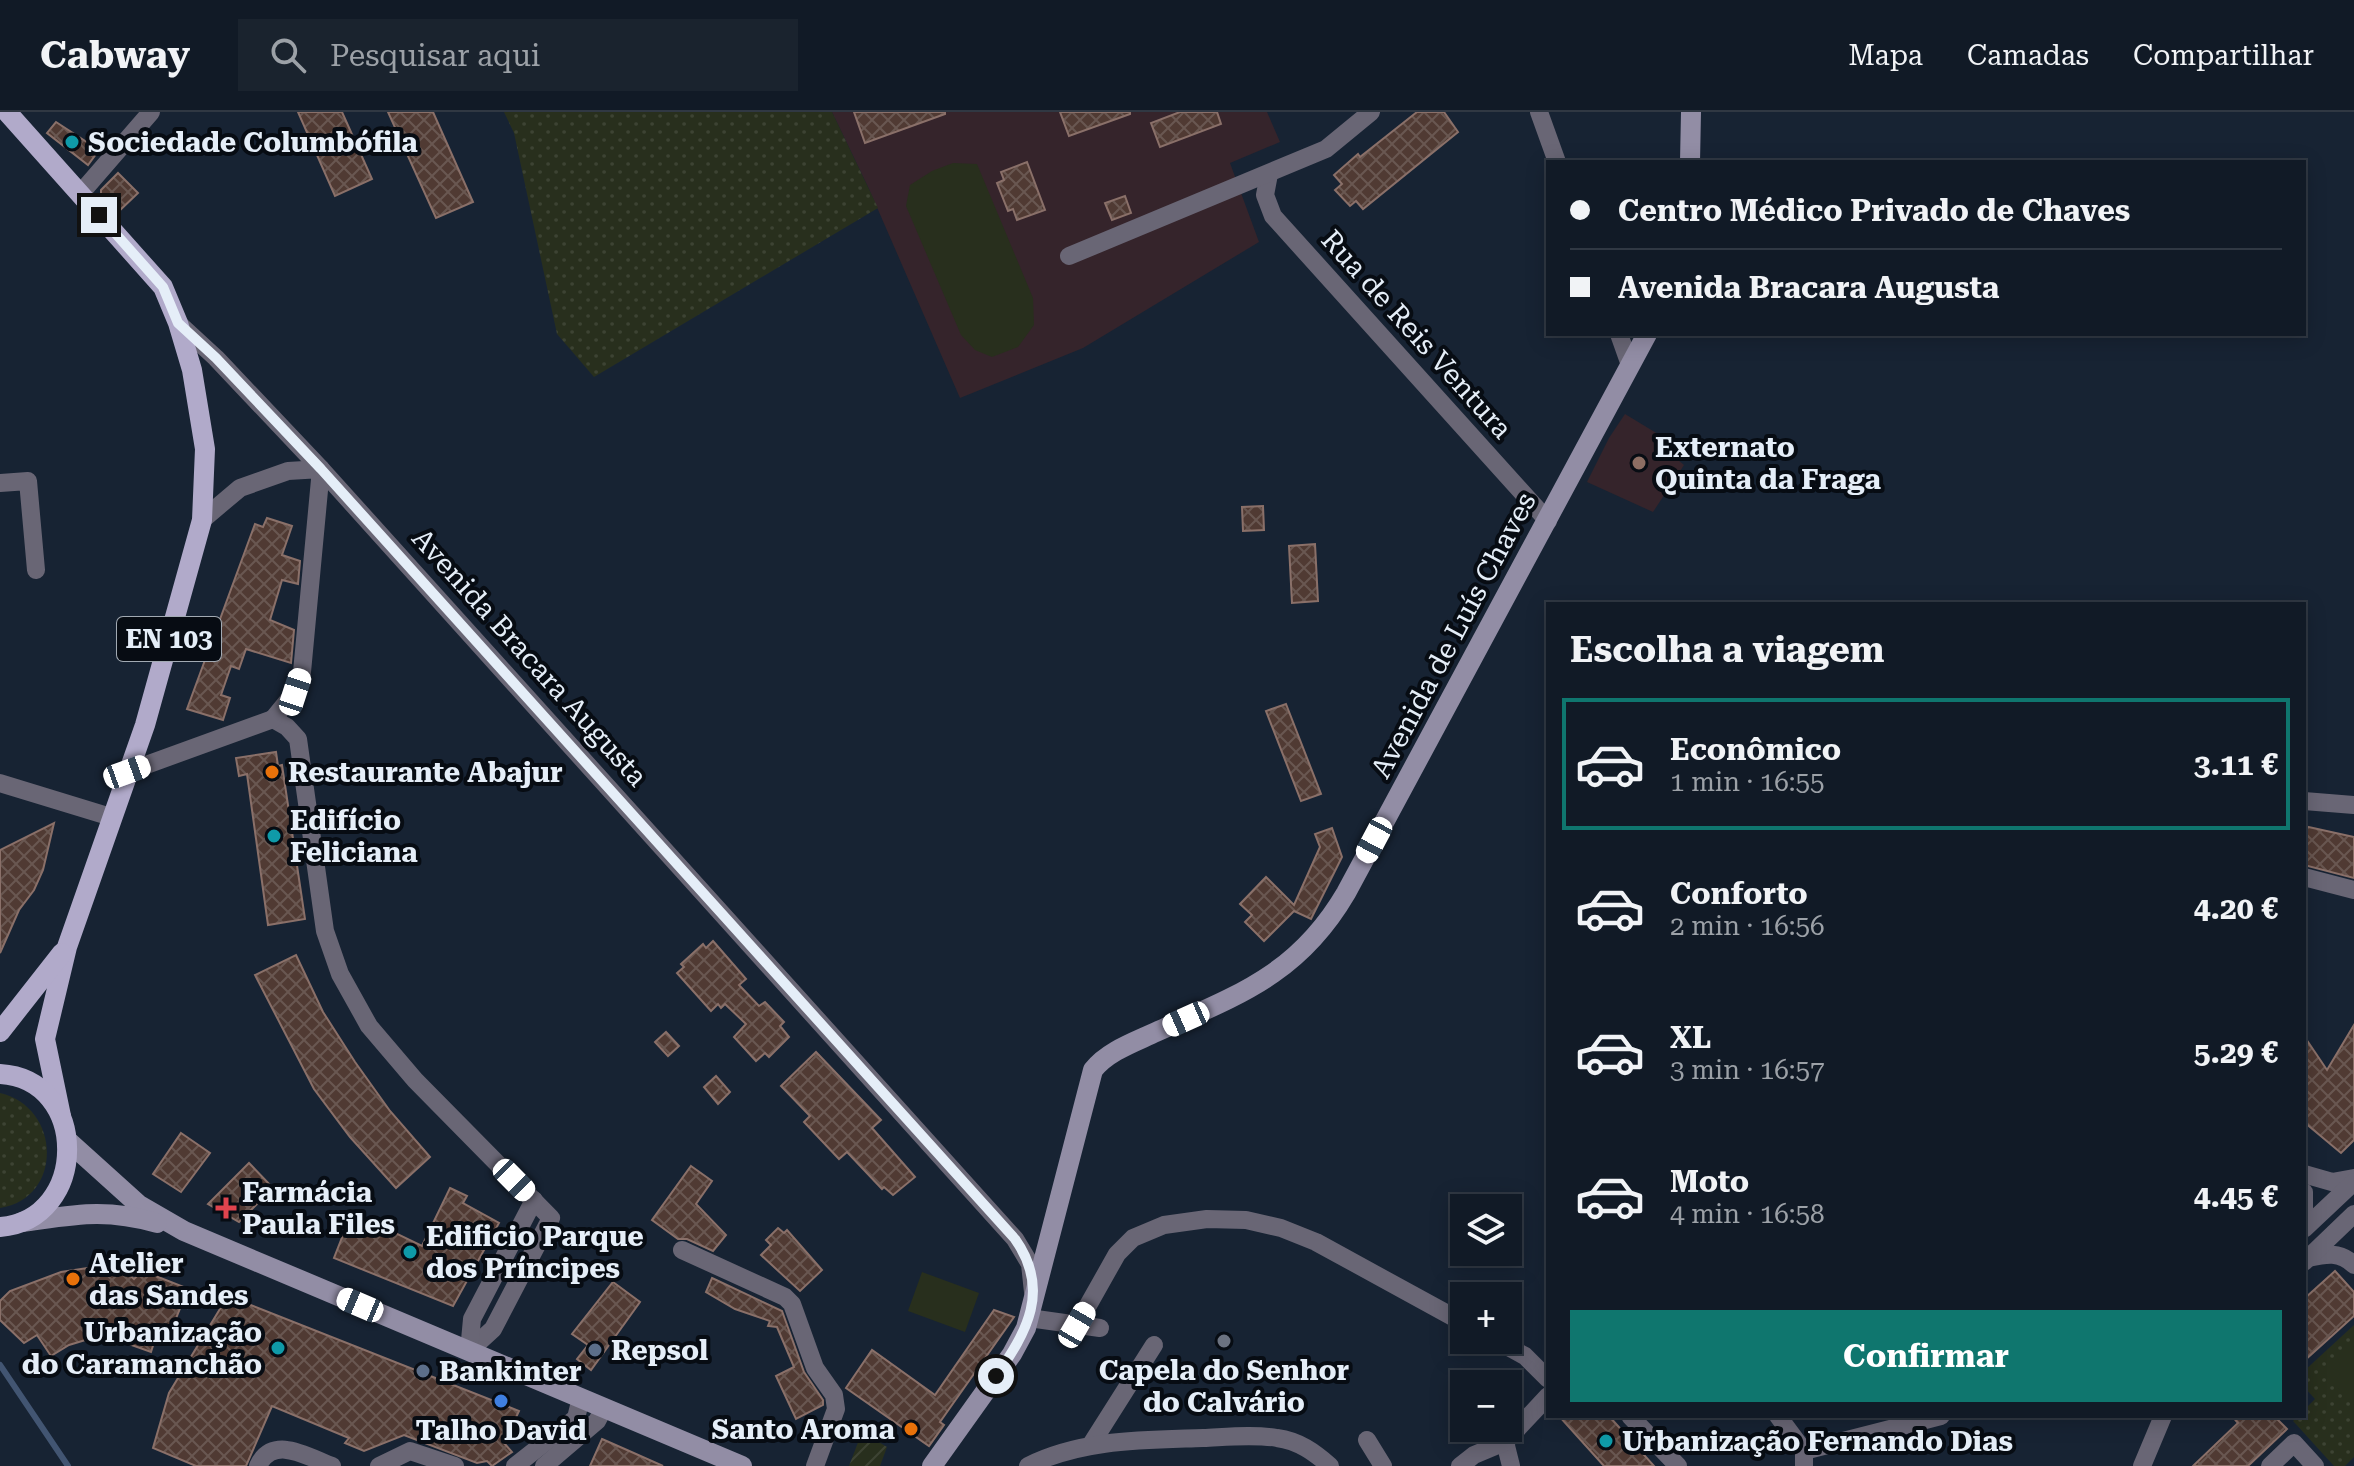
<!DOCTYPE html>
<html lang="pt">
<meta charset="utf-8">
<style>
body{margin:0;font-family:"Roboto Serif",serif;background:#1a232e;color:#f1f3f6;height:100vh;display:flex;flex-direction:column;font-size:30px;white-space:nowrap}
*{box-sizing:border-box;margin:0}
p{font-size:26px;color:#9ca1a7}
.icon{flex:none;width:44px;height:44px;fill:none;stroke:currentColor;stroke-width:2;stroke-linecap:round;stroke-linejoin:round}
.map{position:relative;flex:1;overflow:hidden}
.panel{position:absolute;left:1546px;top:490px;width:760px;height:816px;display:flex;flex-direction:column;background:#111a26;border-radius:0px;box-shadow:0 4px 20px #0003,0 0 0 2px #303843}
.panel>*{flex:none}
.hud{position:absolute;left:1546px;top:48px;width:760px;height:176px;border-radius:0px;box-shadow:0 4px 20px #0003,0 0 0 2px #303843;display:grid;align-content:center;height:176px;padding:0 24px;background:#111a26}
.controls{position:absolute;left:1450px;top:1082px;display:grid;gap:16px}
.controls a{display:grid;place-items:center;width:72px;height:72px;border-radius:0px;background:#111a26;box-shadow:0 4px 20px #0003,0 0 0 2px #303843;font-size:40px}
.end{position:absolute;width:36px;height:36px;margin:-18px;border:10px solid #e5eef8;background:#111;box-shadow:0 0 0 4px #111}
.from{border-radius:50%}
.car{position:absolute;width:24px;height:48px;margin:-24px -12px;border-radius:10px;box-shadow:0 0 6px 2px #0007;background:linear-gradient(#fff 24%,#345 0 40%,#fff 0 76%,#345 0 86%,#fff 0)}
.hud b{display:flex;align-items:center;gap:28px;height:76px;font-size:30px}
.hud b+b{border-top:2px solid #303843}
.hud i{width:20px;height:20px;background:#f1f3f6}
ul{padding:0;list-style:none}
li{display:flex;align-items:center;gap:24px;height:132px;margin:0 16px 12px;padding:0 8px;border:4px solid transparent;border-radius:0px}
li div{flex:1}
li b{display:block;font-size:30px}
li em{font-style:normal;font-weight:700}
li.on{border-color:#0f766e}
li>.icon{width:72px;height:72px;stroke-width:1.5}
h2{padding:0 24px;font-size:36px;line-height:96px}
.cta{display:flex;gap:16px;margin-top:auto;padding:16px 24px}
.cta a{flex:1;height:92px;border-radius:0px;background:#0f766e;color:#fff;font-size:32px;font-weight:700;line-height:92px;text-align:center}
header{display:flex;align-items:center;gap:48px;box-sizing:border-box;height:112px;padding:0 40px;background:#111a26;border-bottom:2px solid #303843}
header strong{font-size:38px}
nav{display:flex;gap:44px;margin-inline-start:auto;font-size:28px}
.search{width:560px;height:72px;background:#1a232e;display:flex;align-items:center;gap:20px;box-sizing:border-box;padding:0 28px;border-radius:0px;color:#9ca1a7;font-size:30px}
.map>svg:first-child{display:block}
.education{fill:#35242b}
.grass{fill:url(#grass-dots)}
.garden{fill:url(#garden-furrows)}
.pitch{fill:#282f1d}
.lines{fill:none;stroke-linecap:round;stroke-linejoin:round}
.stream{stroke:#425572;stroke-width:6}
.building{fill:url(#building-cross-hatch);stroke:#8a7069;stroke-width:2}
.minor{stroke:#696675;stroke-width:18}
.secondary{stroke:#928da5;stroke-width:20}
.primary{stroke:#b1aaca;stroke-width:20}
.route{stroke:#e5eef8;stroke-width:10}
.culture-dot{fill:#0f9aa8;stroke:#070c13;stroke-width:3}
.education-dot{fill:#8d6e63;stroke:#070c13;stroke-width:3}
.food-dot{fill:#e8710a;stroke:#070c13;stroke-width:3}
.health-dot{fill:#e0444e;stroke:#070c13;stroke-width:3}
.worship-dot{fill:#6b7280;stroke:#070c13;stroke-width:3}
.service-dot{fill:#5c6f8a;stroke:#070c13;stroke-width:3}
.shop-dot{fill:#3f7fe0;stroke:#070c13;stroke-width:3}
.labels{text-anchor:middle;stroke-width:8;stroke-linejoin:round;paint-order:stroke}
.shield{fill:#070c13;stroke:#a2aab3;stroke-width:2}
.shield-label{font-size:26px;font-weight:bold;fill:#e5eef8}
.poi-label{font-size:28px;font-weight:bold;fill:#e5eef8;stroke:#070c13;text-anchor:start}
.street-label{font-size:28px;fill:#e5eef8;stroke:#070c13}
</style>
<header>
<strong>Cabway</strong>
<div class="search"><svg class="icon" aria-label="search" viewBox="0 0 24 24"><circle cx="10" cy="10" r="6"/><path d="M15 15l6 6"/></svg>Pesquisar aqui</div>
<nav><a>Mapa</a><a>Camadas</a><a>Compartilhar</a></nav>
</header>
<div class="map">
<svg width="2354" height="1354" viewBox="0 0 2354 1354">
<defs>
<pattern id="grass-dots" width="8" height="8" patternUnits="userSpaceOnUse" patternTransform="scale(2)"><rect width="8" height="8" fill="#282f1d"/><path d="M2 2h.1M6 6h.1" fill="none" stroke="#3d4333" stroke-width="1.8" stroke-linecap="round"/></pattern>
<pattern id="garden-furrows" width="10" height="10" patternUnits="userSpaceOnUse" patternTransform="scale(2)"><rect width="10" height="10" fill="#282f1d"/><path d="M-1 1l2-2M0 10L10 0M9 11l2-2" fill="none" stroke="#3d4333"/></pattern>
<pattern id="building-cross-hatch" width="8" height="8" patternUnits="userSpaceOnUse" patternTransform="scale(2)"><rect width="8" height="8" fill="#503a33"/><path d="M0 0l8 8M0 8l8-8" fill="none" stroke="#695751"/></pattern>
</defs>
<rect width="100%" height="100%" fill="#172333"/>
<g class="education">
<polygon points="832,0 1267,0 1280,30 1230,51 1259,130 1083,236 960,286 869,77"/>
<polygon points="1625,302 1686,339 1678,348 1684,353 1653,400 1587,370 1609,326"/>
</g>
<g class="grass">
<polygon points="504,0 832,0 878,96 594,265 557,222 514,21"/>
<path d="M0 981C61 995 64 1086 0 1096Z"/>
<polygon points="2354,1213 2354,1345 2345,1354 2334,1354 2293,1309 2298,1304 2304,1304 2304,1298 2315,1287 2304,1275 2304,1259"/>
</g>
<polygon class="garden" points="862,1320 887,1335 880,1354 849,1354"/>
<g class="pitch">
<polygon points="953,51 977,52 1033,186 1034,213 1018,235 992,245 975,238 961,223 906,94 910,73 932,59"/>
<polygon points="922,1160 979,1181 965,1220 908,1199"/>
<polygon points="2353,1234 2354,1235 2354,1293 2324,1261"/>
</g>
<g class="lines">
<polyline class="stream" points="0,1253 68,1354"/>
</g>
<g class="building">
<polygon points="298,0 342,0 372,67 335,84"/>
<polygon points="388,0 433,0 473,90 436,106"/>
<polygon points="854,0 945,0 945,2 865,31"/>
<polygon points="1060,0 1130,0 1130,2 1069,24"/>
<polygon points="1180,0 1217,0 1221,12 1160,35 1151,11"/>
<polygon points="1417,0 1444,0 1458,20 1363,97 1356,89 1350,94 1335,78 1342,72 1334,63 1358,42 1360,45"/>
<polygon points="56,10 99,38 88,53 47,21"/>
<polygon points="1027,50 1045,98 1017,108 1013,97 1008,99 997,71 1004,68 1001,60"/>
<polygon points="118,61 138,81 118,100 101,84 101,78"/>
<polygon points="1125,84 1131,101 1112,108 1105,91"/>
<polygon points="1263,394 1264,418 1243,419 1242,395"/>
<polygon points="267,406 292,414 282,443 300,449 298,472 282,468 270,508 294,518 291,551 246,537 239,557 231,554 221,583 230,586 223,608 187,597 255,412 263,415"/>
<polygon points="1315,432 1318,489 1292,491 1289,434"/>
<polygon points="1286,592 1321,682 1301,689 1266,599"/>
<polygon points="276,640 278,654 282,653 305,807 268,813 247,662 239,664 236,646"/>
<polygon points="54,711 43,758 34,778 19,798 0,841 0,738"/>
<polygon points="2304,714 2354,725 2354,766 2304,753"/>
<polygon points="1332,716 1342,745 1311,807 1294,799 1264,829 1245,810 1252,803 1240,792 1266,765 1294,793 1320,735 1315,722"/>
<polygon points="713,829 746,867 739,873 759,894 765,890 784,910 780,914 789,925 769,945 765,941 756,949 734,925 746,912 725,892 721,896 718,892 711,899 677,861 684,855 681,852 703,832 706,836"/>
<polygon points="296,843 323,900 355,950 390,999 430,1045 396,1076 350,1025 314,977 255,863"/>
<polygon points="2354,913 2354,1028 2341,1041 2304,1010 2304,924 2327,958"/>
<polygon points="666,920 679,934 668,944 655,930"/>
<polygon points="816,940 881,1008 872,1016 915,1065 893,1083 884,1075 882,1077 847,1040 839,1047 804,1010 810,1004 781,974"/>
<polygon points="716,964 730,980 718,992 704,975"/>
<polygon points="181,1021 210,1041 181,1080 153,1062"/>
<polygon points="249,1051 273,1076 239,1110 208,1092"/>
<polygon points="691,1054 712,1069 696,1092 726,1123 713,1139 687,1127 678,1127 652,1108"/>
<polygon points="450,1076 467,1084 463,1091 499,1111 453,1194 334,1146 352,1100 422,1134"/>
<polygon points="778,1116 784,1121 787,1118 822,1158 800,1179 761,1143 771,1133 766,1128"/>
<polygon points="101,1154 123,1157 134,1167 141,1160 148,1161 194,1179 187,1196 181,1194 171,1219 168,1217 166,1222 158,1218 151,1240 126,1231 92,1226 69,1233 51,1244 37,1223 24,1231 0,1208 0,1189 10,1179 61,1160"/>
<polygon points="2335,1159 2354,1180 2354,1204 2304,1249 2304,1187"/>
<polygon points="712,1166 782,1199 804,1260 823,1288 823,1293 796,1307 776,1264 794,1255 777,1215 768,1214 770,1209 735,1197 706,1180"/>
<polygon points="613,1170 640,1190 591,1258 577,1247 588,1233 572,1222"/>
<polygon points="243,1190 519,1299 504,1331 512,1340 492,1354 487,1349 477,1351 404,1323 364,1339 345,1331 349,1326 272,1294 246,1354 196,1354 153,1336 169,1281 223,1192"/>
<polygon points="994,1198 1014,1205 940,1310 944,1313 929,1334 846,1276 872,1238 935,1283"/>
<polygon points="1559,1304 1609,1304 1654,1354 1604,1354"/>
<polygon points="2232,1304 2274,1304 2287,1317 2248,1354 2193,1354 2238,1311"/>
<polygon points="602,1327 627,1338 663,1354 590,1354"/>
</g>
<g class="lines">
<g class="minor">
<polyline points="1539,0 1557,50"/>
<polyline points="1269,62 1265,83 1273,104 1548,409"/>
<polyline points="80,82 151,0"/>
<polyline points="1069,144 1326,37 1371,0"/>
<polyline points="178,211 216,246 321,357 1015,1127 1030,1152 1033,1180"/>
<polyline points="1619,222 1630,253"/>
<polyline points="0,371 28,369 36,458"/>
<polyline points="202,408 240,376 288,359 321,357 302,560 295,580 273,607"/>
<polyline points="273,607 287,615 298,627 325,819 340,862 369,914 415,968 551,1106 493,1217 469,1239"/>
<polyline points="127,660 273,607"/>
<polyline points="0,671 111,705"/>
<polyline points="2304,689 2354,693"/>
<polyline points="2304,765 2354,778"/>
<polyline points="2304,1062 2332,1070 2354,1066"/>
<polyline points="2304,1080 2304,1099"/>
<polyline points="2304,1117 2354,1070"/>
<polyline points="682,1138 785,1185 792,1192 815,1256 834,1283 836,1297 815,1354"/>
<path d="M2308 1146C2326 1142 2340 1139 2354 1153"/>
<polyline points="2304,1150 2354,1102"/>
<polyline points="1029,1206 1100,1216"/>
<polyline points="1077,1213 1117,1142 1133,1126 1164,1113 1207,1107 1246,1108 1281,1116 1316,1130 1464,1211"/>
<polyline points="1496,1228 1525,1244 1548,1267"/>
<polyline points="469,1239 472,1207 534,1088"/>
<polyline points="1630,1304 1678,1354"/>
<polyline points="1778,1304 1804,1339 1804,1354"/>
<polyline points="1367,1328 1383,1354"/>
<polyline points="1505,1330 1511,1354"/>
<polyline points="1090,1334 1154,1233"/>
<polyline points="1804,1339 1941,1304"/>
<path d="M258 1354C273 1322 308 1345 332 1354"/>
<polyline points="379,1354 410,1339 455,1354"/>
<polyline points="515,1354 576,1306 581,1286"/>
<polyline points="544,1354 597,1309 604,1296"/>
<path d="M1028 1354C1082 1327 1144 1328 1203 1326 1226 1325 1254 1322 1277 1326 1299 1329 1314 1340 1330 1354"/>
<polyline points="1460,1354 1474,1343 1505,1330 1548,1284"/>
<polyline points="2142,1354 2163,1304"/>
<polyline points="2270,1354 2294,1331 2315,1354"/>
</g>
<g class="secondary">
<polyline points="1690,50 1691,0"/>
<polyline points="68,1029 139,1093 184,1119 742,1354"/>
<path d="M22 1110C75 1103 104 1096 157 1111"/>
<path d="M932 1354 1012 1242 1026 1216 1093 958C1108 939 1135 930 1156 920 1238 883 1298 863 1346 781L1647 222"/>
</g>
<g class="primary">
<polyline points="7,0 163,175 178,211 192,258 205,337 202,408 145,613 67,835 45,927 61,1004"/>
<polyline points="0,920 62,841"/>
<path d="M0 962C90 967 89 1108 0 1115"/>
</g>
</g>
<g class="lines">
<path class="route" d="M99 103 163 175 178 211 216 246 321 357 1015 1127C1051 1178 1027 1220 996 1264"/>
</g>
<g class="culture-dot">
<circle cx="72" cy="30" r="8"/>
<circle cx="274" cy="724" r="8"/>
<circle cx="410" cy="1140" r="8"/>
<circle cx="278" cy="1236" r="8"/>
<circle cx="1606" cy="1329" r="8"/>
</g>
<circle class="education-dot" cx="1639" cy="351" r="8"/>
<g class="food-dot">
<circle cx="272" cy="660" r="8"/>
<circle cx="73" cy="1167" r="8"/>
<circle cx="911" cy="1317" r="8"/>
</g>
<path class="health-dot" d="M222 1084h8v8h8v8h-8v8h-8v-8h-8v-8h8z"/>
<circle class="worship-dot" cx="1224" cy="1229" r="8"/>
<g class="service-dot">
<circle cx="595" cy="1238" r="8"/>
<circle cx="423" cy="1259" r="8"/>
</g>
<circle class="shop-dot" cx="501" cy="1289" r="8"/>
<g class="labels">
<rect class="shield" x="117" y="505" width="104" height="44" rx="6"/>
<g class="shield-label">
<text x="169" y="536">EN 103</text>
</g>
<g class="poi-label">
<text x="88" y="40">Sociedade Columbófila</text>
<text x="1655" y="345">Externato<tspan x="1655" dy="32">Quinta da Fraga</tspan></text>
<text x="288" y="670">Restaurante Abajur</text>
<text x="290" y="718">Edifício<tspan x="290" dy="32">Feliciana</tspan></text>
<text x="242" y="1090">Farmácia<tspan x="242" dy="32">Paula Files</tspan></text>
<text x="426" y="1134">Edificio Parque<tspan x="426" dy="32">dos Príncipes</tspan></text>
<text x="89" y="1161">Atelier<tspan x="89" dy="32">das Sandes</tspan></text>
<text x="262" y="1230" text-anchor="end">Urbanização<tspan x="262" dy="32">do Caramanchão</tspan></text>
<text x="611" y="1248">Repsol</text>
<text x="1224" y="1268" text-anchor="middle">Capela do Senhor<tspan x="1224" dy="32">do Calvário</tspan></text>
<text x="439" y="1269">Bankinter</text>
<text x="895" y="1327" text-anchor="end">Santo Aroma</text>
<text x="501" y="1328" text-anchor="middle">Talho David</text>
<text x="1622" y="1339">Urbanização Fernando Dias</text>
</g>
<g class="street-label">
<text transform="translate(1417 222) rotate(48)" y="10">Rua de Reis Ventura</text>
<text transform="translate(1453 523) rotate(-62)" y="10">Avenida de Luís Chaves</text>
<text transform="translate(530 545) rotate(48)" y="10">Avenida Bracara Augusta</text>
</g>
</g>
</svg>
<div class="controls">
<a><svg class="icon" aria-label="layers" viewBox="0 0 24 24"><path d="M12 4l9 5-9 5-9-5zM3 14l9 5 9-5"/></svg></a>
<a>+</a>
<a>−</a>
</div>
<i class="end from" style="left:996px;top:1264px"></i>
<i class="end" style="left:99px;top:103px"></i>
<i class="car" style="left:295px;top:580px;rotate:18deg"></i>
<i class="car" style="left:127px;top:660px;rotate:70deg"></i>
<i class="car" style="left:1374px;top:728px;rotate:208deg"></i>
<i class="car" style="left:1186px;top:907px;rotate:246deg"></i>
<i class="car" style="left:514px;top:1068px;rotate:135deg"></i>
<i class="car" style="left:360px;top:1193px;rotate:293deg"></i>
<i class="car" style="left:1077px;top:1213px;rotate:30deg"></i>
<div class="hud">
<b><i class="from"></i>Centro Médico Privado de Chaves</b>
<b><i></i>Avenida Bracara Augusta</b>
</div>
<section class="panel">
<h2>Escolha a viagem</h2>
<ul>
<li class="on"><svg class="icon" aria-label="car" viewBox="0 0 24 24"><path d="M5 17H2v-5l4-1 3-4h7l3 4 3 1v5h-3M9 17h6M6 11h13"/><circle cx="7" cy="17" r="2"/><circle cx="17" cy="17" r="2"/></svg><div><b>Econômico</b><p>1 min · 16:55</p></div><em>3.11 €</em></li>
<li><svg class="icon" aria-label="car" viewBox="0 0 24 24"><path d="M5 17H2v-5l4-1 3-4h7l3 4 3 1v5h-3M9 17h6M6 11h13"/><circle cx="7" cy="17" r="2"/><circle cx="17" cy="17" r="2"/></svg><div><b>Conforto</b><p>2 min · 16:56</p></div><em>4.20 €</em></li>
<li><svg class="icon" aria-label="car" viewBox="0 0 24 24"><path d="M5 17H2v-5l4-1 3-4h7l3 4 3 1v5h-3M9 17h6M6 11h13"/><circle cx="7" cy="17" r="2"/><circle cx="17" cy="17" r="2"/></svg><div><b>XL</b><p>3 min · 16:57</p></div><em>5.29 €</em></li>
<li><svg class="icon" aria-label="car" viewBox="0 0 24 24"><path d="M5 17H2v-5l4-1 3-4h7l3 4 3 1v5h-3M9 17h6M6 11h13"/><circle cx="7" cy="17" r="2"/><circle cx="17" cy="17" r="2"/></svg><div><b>Moto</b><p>4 min · 16:58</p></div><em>4.45 €</em></li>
</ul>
<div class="cta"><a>Confirmar</a></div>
</section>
</div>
